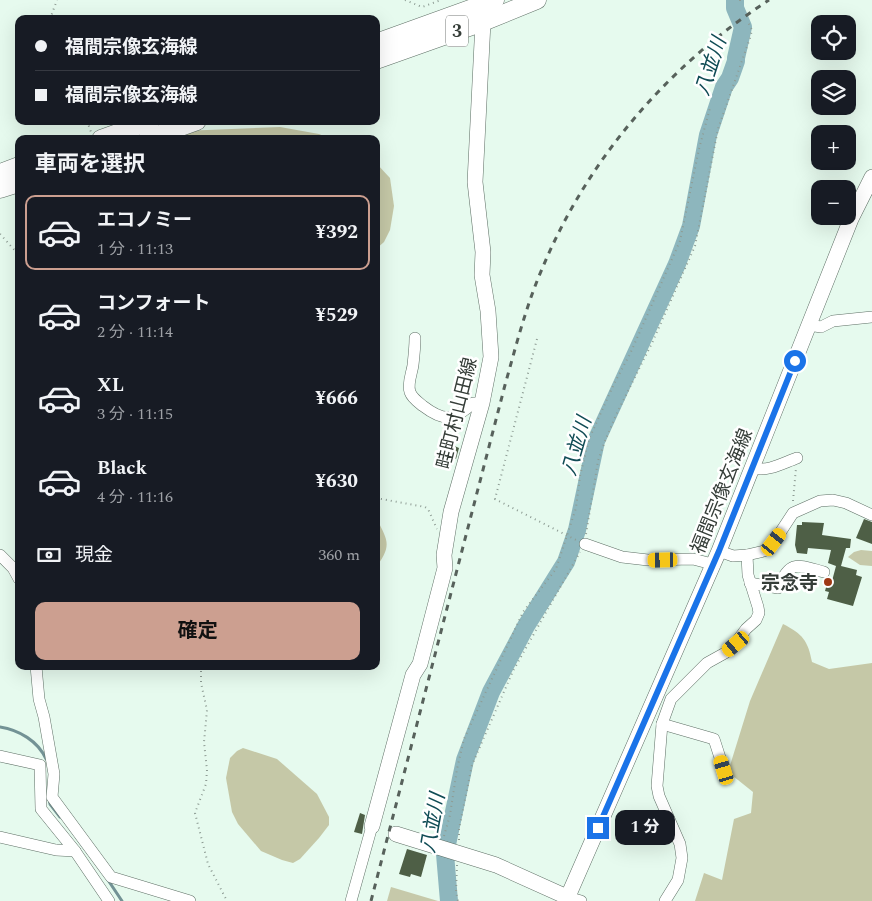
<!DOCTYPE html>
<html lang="ja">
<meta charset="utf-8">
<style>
body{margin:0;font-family:Spectral,"Noto Sans JP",serif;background:#20242c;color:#f1f3f6;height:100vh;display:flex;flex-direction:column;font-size:19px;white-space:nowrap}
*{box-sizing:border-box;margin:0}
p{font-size:16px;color:#9ea1a6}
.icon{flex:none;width:28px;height:28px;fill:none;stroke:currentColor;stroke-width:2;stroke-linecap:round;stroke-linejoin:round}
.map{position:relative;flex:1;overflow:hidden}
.details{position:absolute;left:15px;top:135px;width:365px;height:535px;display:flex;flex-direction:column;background:#171b24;border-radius:10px;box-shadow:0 5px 20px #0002}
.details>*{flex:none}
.guide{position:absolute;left:15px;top:15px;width:365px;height:110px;border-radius:10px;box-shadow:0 5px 20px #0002;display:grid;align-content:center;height:110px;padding:0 20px;background:#171b24}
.fabs{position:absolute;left:811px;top:15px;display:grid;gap:10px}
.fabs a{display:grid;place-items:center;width:45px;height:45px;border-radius:10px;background:#171b24;box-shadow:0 5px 20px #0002;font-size:25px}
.end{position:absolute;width:22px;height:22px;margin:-11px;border:6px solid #1a73e8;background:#fff;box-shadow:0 0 0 2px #fff}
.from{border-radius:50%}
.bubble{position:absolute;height:35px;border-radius:10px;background:#171b24;box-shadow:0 5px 20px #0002;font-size:16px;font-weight:700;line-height:35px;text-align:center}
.car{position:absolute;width:15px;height:30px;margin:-15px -8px;border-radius:6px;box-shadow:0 0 4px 1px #0007;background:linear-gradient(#f5c518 24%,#345 0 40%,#f5c518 0 76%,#345 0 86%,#f5c518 0)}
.guide b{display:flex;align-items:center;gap:18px;height:48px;font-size:19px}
.guide b+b{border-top:1px solid #363941}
.guide i{width:12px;height:12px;background:#f1f3f6}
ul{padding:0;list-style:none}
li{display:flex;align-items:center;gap:15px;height:75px;margin:0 10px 8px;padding:0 10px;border:2px solid transparent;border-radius:10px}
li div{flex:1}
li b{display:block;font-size:19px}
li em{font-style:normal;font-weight:700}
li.selected{border-color:#cc9f90}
li>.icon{width:45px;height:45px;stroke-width:1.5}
h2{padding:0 20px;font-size:22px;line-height:60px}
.pay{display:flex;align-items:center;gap:12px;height:55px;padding:0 20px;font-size:19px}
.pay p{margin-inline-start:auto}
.action{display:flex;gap:10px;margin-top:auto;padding:10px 20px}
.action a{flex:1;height:58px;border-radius:10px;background:#cc9f90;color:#111;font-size:20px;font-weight:700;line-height:58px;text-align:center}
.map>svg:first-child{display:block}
.green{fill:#c6c9aa}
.forest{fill:#c5c8a7}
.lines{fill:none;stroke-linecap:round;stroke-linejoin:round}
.stream{stroke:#739295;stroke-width:3}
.river{stroke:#8db6bd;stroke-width:18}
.building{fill:#4e5f46}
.minor-casing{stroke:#5e6f65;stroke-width:12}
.major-casing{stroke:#5e6f65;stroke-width:16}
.highway-casing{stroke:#5e6f65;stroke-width:19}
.path{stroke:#8e9c94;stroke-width:2;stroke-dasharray:1 4;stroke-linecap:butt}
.minor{stroke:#fff;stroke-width:11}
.major{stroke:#fff;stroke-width:15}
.highway{stroke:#fff;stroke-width:18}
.rail{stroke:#57615b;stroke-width:3;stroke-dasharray:6 6;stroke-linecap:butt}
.route{stroke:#1a73e8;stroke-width:6}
.poi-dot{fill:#9e3814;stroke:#fff;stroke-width:2}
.labels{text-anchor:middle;stroke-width:5;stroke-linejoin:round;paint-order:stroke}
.shield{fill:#fff;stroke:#727774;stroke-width:1}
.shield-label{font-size:18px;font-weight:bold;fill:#353d38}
.street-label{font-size:19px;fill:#353d38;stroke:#fff}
.poi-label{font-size:19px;font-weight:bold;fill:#353d38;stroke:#fff;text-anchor:end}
.water-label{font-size:20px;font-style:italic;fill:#104c55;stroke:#fff}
</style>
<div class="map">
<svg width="872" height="901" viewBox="0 0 872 901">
<rect width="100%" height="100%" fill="#e6faee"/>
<g class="green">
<polygon points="861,550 872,551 872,566 860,565 848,557 854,552"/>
<polygon points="391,887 438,901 387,901"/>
</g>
<g class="forest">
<polygon points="280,127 319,134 331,139 88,139 158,132"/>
<polygon points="376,163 390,178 394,206 390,230 384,242 376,249"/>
<path d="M376 517C386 539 394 544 376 567Z"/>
<path d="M783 624C803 634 808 641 812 662L829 669 872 663V901H695L704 873 722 880 734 819 751 813 753 792 728 772 750 701Z"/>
<polygon points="243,748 277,759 317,794 329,817 329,825 319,838 300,859 293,863 282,860 261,851 238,824 232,812 226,778 230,758 237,751"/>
</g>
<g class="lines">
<g class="stream">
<path d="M0 727C19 730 38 741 46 759"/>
<polyline points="49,799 50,804 60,817"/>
<polyline points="108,880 122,901"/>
</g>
<polyline class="river" points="449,901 445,854 465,760 491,692 526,626 566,562 577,530 596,441 677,264 691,226 708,135 724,87 730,78 736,61 736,58 743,27 735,8 735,0"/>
</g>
<g class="building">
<polygon points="445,442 459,448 456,459 441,452"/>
<polygon points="864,519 872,522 872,544 856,538"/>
<polygon points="802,522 824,523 822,535 851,539 850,548 846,548 841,566 857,570 856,575 862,577 853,606 827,599 829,592 825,591 828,580 832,581 836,566 828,563 831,550 808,548 807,554 797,553 795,545 797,525 802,525"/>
<polygon points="360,813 365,815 362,834 354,832"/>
<polygon points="407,849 427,855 421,877 411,874 410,877 399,874"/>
</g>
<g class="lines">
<defs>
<g id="minor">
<polyline points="809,325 821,327 833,321 872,317"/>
<path d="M415 338C415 347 414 356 413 365 412 373 407 384 410 392 412 398 418 402 423 406 444 422 454 421 473 403H482"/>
<path d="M753 468C768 472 783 463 797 458"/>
<polyline points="585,544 622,557 648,560 693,559 712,564"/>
<polyline points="0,555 13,568 19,579"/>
<polyline points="747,555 764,551 774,542 793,513 820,501 833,500 846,503 872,515"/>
<path d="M750 583 778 588C790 559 798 565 824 572"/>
<polyline points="36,666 39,699 44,717 54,774 52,797 111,877 190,901"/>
<polyline points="662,724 714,739 724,770"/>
<polyline points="0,756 40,765 41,809 75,851 109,901"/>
<polyline points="0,837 56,850 75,851"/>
<polyline points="567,897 581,901"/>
<polyline points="351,901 372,826"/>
<polyline points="665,901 678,880 682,858 680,844 659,796 657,786 662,724 671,699 707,663 725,653 735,644 746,629 756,620 759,613 758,607 748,575 747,555 733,556 719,551"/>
</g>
<g id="major">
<polyline points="372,826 413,675 420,664 445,568 444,555 451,512 482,403 491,357 488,311 482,275 483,252 475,182 483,22 486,11"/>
<polyline points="396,834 496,865 567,897"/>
<polyline points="566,901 719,551 851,219 872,177"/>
</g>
<g id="highway">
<polyline points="376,43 495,0"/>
<polyline points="376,60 483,22 537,0"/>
<polyline points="101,139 151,121"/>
<polyline points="147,139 197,121"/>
<polyline points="0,173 19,166"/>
<polyline points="0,189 19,183"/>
</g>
</defs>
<use href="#minor" class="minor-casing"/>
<use href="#major" class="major-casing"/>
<use href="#highway" class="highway-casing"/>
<g class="path">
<polyline points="405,0 422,7 441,0"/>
<polyline points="740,0 740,5"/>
<polyline points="50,19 57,0"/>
<polyline points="87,121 91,132"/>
<polyline points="0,234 19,255"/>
<polyline points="537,339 495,499 576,540"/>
<polyline points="376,498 425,507 428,509 437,529"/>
<polyline points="793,501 796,468"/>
<polyline points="586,534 598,461 605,441 616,415 653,341 695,246 718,129 750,38 752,30 748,22"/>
<polyline points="201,666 201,683 207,710 204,742 207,770 206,784 195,813 208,864 227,901"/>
<polyline points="444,836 450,815 457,769 464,739 523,612 556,569 576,508 580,476 589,439 614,384 630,354 680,241 699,149 710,108"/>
<polyline points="459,840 459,829 472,765 513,671 580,552"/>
<polyline points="457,865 456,892 458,901"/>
</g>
<use href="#minor" class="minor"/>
<use href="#major" class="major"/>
<use href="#highway" class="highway"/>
<path class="rail" d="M371 901 505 385C516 346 526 306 542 269 588 158 669 65 769 0"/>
</g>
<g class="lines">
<polyline class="route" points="598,828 719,551 795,361"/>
</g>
<circle class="poi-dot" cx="828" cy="582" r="5"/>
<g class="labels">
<rect class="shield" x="446" y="15.5" width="22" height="31" rx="4"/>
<g class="shield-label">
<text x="457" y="37">3</text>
</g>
<g class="street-label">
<text transform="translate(456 413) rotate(-76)" y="7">畦町村山田線</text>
<text transform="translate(721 491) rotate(-68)" y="7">福間宗像玄海線</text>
</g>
<g class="poi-label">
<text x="818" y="589">宗念寺</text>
</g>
<g class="water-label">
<text transform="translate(710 66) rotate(-72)" y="7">八並川</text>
<text transform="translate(576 446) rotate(-74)" y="7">八並川</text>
<text transform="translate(432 823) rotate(-80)" y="7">八並川</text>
</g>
</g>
</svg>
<div class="fabs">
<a><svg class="icon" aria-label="locate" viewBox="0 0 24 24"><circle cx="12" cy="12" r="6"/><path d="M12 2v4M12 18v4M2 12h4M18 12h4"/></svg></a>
<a><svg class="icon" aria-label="layers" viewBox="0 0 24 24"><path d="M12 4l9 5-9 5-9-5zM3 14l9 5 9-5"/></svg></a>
<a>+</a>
<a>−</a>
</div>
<i class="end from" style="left:795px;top:361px"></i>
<i class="end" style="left:598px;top:828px"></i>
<div class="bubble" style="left:615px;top:810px;width:60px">1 分</div>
<i class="car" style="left:774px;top:542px;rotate:37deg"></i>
<i class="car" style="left:663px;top:560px;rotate:269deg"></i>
<i class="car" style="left:736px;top:644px;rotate:230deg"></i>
<i class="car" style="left:724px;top:770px;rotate:343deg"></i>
<div class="guide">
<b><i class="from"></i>福間宗像玄海線</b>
<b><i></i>福間宗像玄海線</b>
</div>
<section class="details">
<h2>車両を選択</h2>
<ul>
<li class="selected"><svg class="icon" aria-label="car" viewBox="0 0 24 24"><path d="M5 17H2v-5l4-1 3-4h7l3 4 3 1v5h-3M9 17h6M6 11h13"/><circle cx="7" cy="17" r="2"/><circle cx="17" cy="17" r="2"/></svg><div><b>エコノミー</b><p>1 分 · 11:13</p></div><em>¥392</em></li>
<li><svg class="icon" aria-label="car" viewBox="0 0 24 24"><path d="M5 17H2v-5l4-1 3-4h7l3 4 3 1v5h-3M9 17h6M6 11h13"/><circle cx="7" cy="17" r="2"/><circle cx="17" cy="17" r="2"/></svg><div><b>コンフォート</b><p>2 分 · 11:14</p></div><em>¥529</em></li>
<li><svg class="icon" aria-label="car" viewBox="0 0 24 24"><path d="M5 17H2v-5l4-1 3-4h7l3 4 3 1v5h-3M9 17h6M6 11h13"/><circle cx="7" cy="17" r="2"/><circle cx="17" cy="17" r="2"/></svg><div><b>XL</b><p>3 分 · 11:15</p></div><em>¥666</em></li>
<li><svg class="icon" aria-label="car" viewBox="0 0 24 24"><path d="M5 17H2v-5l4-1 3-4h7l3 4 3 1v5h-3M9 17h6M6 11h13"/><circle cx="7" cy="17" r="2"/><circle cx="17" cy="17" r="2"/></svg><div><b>Black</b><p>4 分 · 11:16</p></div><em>¥630</em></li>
</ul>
<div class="pay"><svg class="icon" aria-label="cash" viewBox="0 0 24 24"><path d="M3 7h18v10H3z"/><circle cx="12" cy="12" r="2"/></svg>現金<p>360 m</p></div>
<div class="action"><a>確定</a></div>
</section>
</div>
